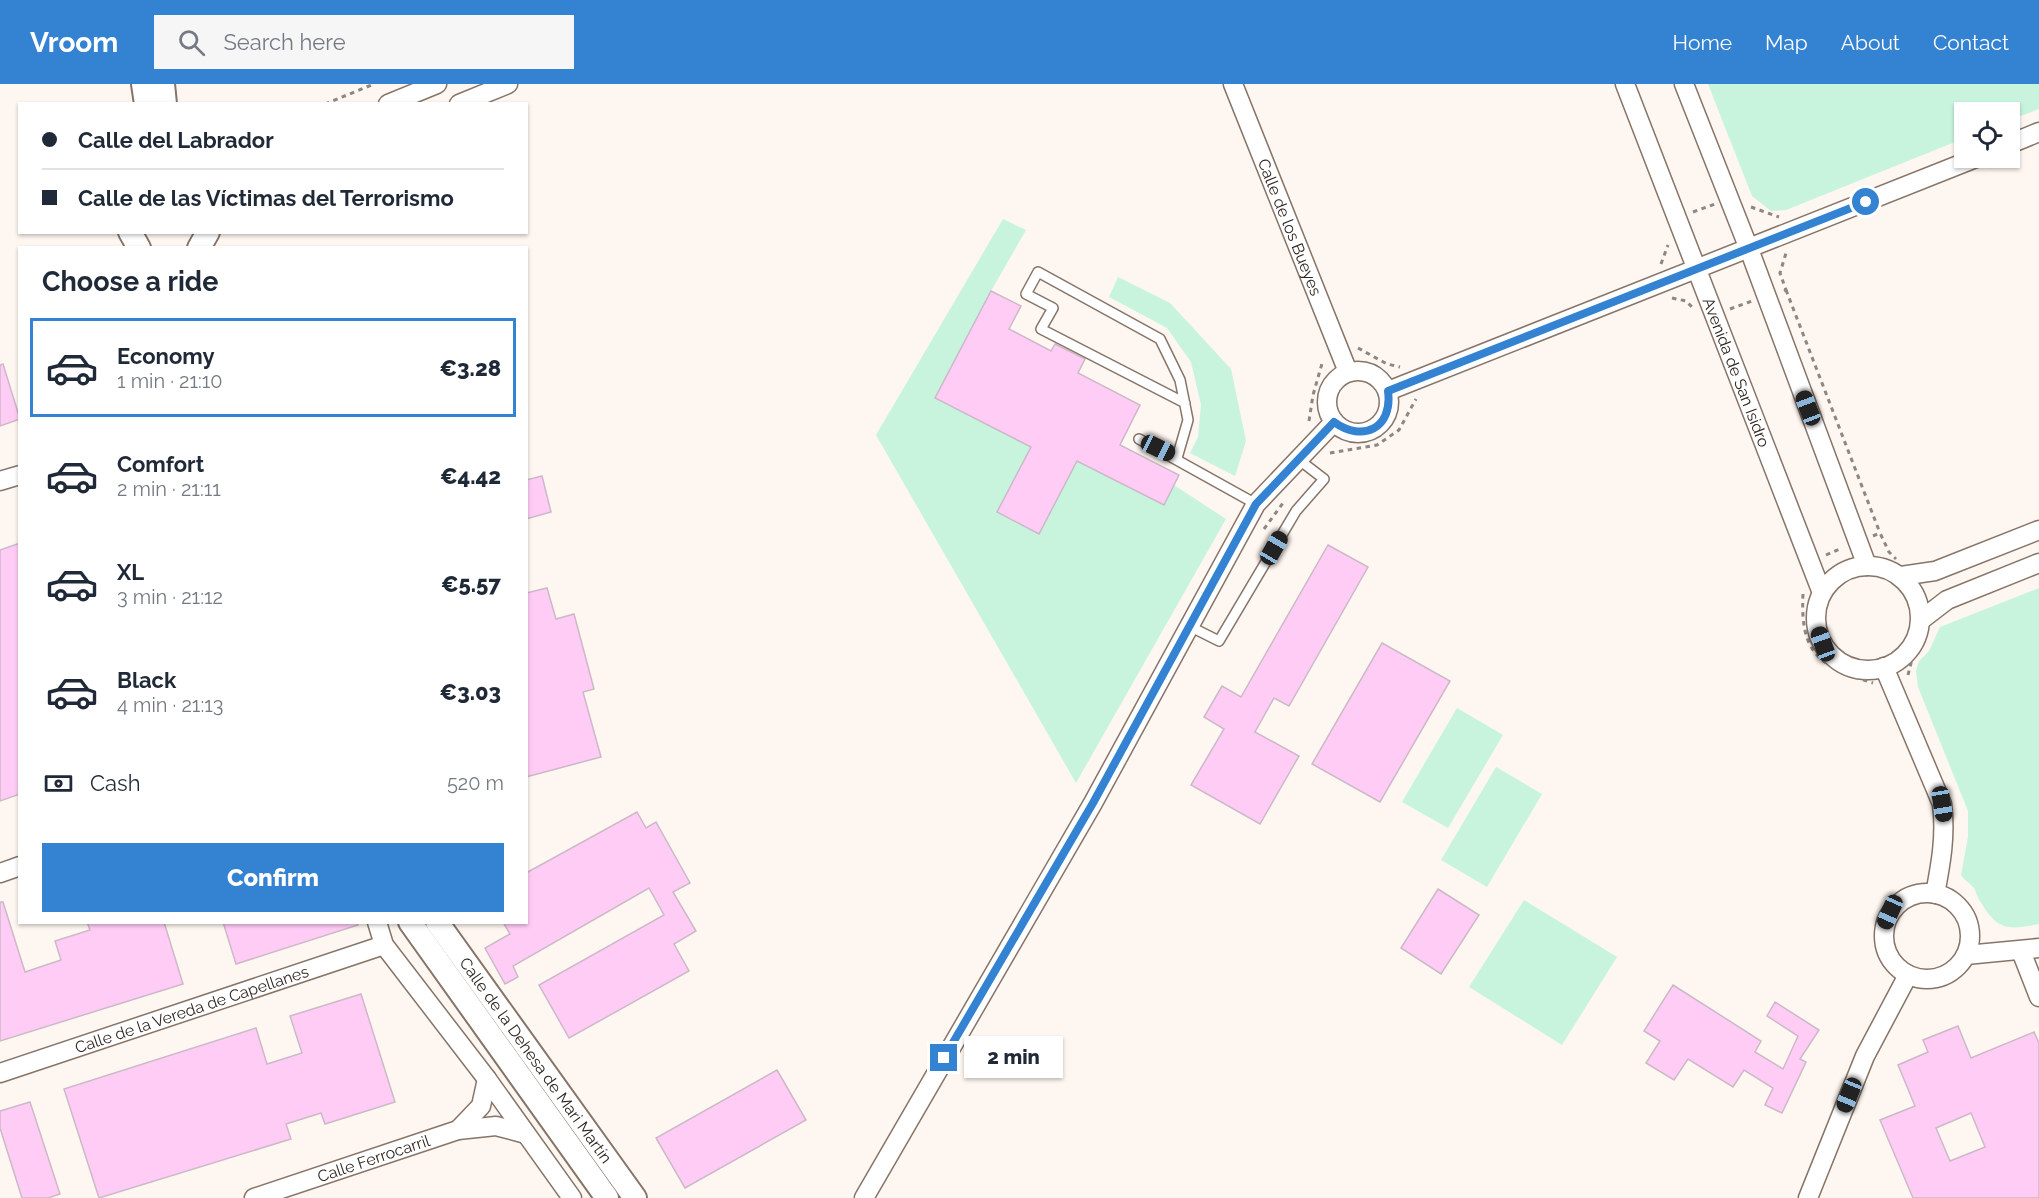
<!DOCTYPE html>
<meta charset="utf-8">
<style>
body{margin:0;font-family:Raleway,sans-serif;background:#f6f6f7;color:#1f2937;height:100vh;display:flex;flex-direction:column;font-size:22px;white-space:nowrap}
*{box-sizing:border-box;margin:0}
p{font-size:20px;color:#747a83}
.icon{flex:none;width:33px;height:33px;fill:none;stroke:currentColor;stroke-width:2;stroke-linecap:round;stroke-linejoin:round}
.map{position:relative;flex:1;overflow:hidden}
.sheet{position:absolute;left:18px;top:162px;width:510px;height:678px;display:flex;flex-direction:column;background:#fff;border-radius:0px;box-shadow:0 2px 4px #0004}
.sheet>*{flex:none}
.guide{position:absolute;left:18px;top:18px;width:510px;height:132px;border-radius:0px;box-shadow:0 2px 4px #0004;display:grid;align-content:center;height:132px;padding:0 24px;background:#fff}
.buttons{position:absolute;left:1954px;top:18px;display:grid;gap:12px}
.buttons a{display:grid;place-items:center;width:66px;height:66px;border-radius:0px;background:#fff;box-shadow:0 2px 4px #0004;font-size:30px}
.end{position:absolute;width:27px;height:27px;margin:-14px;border:8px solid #3482d2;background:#fff;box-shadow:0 0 0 3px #fff}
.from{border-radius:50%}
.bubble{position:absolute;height:42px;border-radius:0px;background:#fff;box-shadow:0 2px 4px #0004;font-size:20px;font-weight:800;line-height:42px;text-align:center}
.car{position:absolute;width:18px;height:36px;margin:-18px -9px;border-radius:8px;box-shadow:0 0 4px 2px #0007;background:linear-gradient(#222 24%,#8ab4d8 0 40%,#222 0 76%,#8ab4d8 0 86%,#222 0)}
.guide b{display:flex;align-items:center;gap:21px;height:57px;font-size:22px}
.guide b+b{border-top:2px solid #e0e1e3}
.guide i{width:15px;height:15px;background:#1f2937}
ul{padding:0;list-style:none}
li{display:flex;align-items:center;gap:18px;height:99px;margin:0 12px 9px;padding:0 12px;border:3px solid transparent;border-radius:0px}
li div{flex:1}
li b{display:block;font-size:22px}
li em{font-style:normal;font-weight:800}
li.active{border-color:#3482d2}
li>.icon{width:54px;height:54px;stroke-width:1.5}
h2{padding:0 24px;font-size:27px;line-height:72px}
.pay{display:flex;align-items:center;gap:15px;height:66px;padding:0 24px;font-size:22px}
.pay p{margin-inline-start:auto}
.action{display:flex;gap:12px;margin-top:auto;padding:12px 24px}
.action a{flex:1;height:69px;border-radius:0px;background:#3482d2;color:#fff;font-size:24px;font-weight:800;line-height:69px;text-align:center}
header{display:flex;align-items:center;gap:36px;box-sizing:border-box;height:84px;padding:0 30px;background:#3482d2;color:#fff}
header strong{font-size:28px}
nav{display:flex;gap:33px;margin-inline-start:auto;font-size:21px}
.search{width:420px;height:54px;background:#f6f6f7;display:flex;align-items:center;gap:15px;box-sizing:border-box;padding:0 21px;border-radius:0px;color:#747a83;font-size:22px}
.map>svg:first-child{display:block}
.green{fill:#c8f4de}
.building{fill:#ffccf6;stroke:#ccb9c8;stroke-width:1.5;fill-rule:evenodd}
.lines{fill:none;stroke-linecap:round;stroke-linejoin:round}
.service-casing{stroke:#867468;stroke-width:12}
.minor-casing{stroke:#867468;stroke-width:21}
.tertiary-casing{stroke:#867468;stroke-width:26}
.path{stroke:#8e8680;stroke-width:3;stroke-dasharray:4.5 4.5;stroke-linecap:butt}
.service{stroke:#fff;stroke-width:9}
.minor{stroke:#fff;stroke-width:18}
.tertiary{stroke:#fff;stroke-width:22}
.route{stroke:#3482d2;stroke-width:8}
.labels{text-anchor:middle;stroke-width:6;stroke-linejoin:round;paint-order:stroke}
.street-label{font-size:16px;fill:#2d2520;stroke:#fef6f0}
</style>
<header>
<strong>Vroom</strong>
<div class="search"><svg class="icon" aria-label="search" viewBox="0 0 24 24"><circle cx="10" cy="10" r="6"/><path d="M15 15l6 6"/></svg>Search here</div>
<nav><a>Home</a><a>Map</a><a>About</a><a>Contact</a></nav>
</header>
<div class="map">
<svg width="2039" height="1114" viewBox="0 0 2039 1114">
<rect width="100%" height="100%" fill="#fef6f0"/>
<g class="green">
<polygon points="1708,0 2039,0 2039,25 2010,36 2010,28 1965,28 1965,54 1786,126 1771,127 1752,112"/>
<polygon points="1003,135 1026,146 991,207 936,314 1031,363 997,428 1039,449 1077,377 1163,421 1174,401 1226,435 1076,699 876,351"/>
<polygon points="1118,193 1170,219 1231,285 1246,357 1235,392 1190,369 1198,353 1201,321 1191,278 1167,244 1109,213"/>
<path d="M2039 504V840C2007 846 1998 847 1980 817 1977 813 1976 807 1974 804 1970 799 1965 797 1961 791L1968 753V727L1918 603 1916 587 1919 577 1929 567 1940 543Z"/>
<polygon points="1457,624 1503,651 1448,744 1402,718"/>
<polygon points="1496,683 1542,710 1487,803 1441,776"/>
<polygon points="1524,816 1617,873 1562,961 1469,903"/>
</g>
<g class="building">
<polygon points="991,207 1021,222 1009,245 1051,267 1055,260 1085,275 1078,289 1140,321 1120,361 1179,391 1164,421 1077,377 1039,450 997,428 1031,363 935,314"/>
<polygon points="3,280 20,335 0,342 0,281"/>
<polygon points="542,392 551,428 526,435 526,396"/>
<polygon points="20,459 20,710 0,717 0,466"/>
<polygon points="1328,461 1368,483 1289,622 1274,614 1255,648 1299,672 1260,740 1191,701 1224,645 1204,633 1222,602 1241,613"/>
<polygon points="547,504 556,535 574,530 594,605 583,608 601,673 526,693 526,509"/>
<polygon points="1382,559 1450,597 1380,718 1312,680"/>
<polygon points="637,728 646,744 656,738 690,799 673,808 696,847 674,860 689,887 569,954 539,901 664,831 649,804 513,882 518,893 505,900 485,864 510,850 503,838 526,838 526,789"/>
<polygon points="1438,805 1479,831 1441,890 1401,864"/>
<polygon points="0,818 3,818 25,888 61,876 55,857 90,846 87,838 164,838 183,900 0,957"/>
<polygon points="223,838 358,838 358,841 236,880"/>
<polygon points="1673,901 1761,957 1755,968 1783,985 1798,952 1767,932 1775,918 1819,946 1800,975 1806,978 1782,1029 1765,1021 1773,1004 1744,986 1733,1003 1688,975 1674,996 1646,979 1660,957 1644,947"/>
<polygon points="361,910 395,1018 325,1040 321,1029 286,1040 291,1055 99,1114 64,1005 256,944 267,980 302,969 290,932"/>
<path d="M1958 942 1971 974 2034 948 2039 959V1114H1913L1880 1036 1915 1022 1898 981 1928 968 1923 956ZM1971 1029 1985 1063 1950 1077 1936 1044Z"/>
<polygon points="777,986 806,1036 685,1104 656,1054"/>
<polygon points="30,1018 60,1110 48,1114 22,1114 0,1044 0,1027"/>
</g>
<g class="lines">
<defs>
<g id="service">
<polyline points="1139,355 1256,420"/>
<polyline points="1177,374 1188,336 1180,296 1160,255 1038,188 1026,210 1053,224 1041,245 1185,319"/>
<polyline points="1189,542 1219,557 1296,427 1324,395 1298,375"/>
</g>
<g id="minor">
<path id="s1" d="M1233 0 1348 288"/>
<path id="s2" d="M1625 0 1822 509"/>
<polyline points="1684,0 1749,165 1867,482"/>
<polyline points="388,20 437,0"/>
<polyline points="459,20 508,0"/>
<polyline points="2010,60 2039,48"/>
<circle cx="1358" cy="318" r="31"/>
<polyline points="1388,307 1976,74"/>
<polyline points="0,397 20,391"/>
<circle cx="1868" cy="534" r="52"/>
<polyline points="1901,492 1935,487 2039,446"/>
<polyline points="1921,536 1947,516 2039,479"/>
<path d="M1884 583 1942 720C1946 751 1941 779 1935 810"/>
<polyline points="0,789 20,782"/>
<circle cx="1927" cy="852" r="43"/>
<polyline points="377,838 384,861 487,995 572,1114"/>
<polyline points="2021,867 2039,913"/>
<polyline points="1966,871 2039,864"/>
<path id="s3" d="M0 989 384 861"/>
<polyline points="458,1046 481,1022 487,995"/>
<path id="s4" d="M254 1114 458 1046 496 1042 526 1050"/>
<polyline points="864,1114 1093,719 1256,420 1334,338"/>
<polyline points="1808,1114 1865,972 1908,891"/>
</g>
<g id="tertiary">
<polyline points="143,0 146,20"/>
<polyline points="163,0 165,20"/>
<polyline points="130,148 139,164"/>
<polyline points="199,164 208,148"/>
<polyline points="410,838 607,1114"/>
<path id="s5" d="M437 838 635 1114"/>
</g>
</defs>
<use href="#service" class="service-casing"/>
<use href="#minor" class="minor-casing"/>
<use href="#tertiary" class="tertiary-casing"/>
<g class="path">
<polyline points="325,20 374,0"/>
<polyline points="1990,83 2006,76"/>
<polyline points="1751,123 1779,133"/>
<polyline points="1693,128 1715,120"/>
<polyline points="1661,180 1668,161"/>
<polyline points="1786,206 1880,449"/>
<polyline points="1784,207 1786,206 1780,189 1786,169"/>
<polyline points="1672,214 1686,217 1692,223"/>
<polyline points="1730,225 1752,217"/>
<polyline points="1358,264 1387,280 1400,283"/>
<polyline points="1309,337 1313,311 1323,276"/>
<polyline points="1330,369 1377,361 1399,346 1416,315"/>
<polyline points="1264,445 1283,419"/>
<polyline points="1873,452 1880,449 1889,468 1896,475"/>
<polyline points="1826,471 1842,464"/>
<path d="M1803 510C1800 570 1819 582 1873 599"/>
<polyline points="1908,591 1913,571 1923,554"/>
</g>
<use href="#service" class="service"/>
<use href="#minor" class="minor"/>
<use href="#tertiary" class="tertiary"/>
</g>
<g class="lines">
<path class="route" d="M944 974 1093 719 1256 420 1334 338C1363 359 1393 344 1388 307L1866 118"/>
</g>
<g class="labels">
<g class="street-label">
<text dy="6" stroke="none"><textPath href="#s1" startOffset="154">Calle de los Bueyes</textPath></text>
<text dy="6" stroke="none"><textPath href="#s2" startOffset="309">Avenida de San Isidro</textPath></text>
<text dy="6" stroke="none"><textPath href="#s3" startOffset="202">Calle de la Vereda de Capellanes</textPath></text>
<text dy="6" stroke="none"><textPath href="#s5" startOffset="170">Calle de la Dehesa de Mari Martín</textPath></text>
<text dy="6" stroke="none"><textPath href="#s4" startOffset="126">Calle Ferrocarril</textPath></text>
</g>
</g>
</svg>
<div class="buttons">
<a><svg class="icon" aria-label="locate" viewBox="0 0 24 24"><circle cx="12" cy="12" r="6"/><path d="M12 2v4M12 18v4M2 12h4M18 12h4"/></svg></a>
</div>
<i class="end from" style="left:1866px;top:118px"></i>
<i class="end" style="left:944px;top:974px"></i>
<div class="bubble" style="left:964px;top:952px;width:99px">2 min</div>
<i class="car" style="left:1808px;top:324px;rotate:339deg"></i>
<i class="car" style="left:1158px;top:364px;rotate:116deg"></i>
<i class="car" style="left:1274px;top:464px;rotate:30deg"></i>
<i class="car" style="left:1823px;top:560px;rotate:340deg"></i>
<i class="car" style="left:1942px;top:720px;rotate:171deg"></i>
<i class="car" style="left:1890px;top:828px;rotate:204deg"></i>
<i class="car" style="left:1849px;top:1011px;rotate:202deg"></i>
<div class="guide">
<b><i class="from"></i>Calle del Labrador</b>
<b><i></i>Calle de las Víctimas del Terrorismo</b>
</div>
<section class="sheet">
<h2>Choose a ride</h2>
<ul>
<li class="active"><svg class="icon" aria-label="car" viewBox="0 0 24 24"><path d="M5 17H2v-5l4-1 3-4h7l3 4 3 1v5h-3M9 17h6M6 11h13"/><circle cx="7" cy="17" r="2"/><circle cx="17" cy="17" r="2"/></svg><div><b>Economy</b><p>1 min · 21:10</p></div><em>€3.28</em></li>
<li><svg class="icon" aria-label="car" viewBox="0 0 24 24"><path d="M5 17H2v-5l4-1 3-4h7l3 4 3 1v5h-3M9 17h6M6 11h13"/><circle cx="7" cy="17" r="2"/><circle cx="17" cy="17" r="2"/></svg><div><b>Comfort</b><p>2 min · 21:11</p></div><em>€4.42</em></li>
<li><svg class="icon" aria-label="car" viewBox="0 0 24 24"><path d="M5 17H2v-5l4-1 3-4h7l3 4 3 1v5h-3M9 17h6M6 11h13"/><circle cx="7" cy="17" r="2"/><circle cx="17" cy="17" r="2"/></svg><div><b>XL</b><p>3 min · 21:12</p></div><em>€5.57</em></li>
<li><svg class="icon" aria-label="car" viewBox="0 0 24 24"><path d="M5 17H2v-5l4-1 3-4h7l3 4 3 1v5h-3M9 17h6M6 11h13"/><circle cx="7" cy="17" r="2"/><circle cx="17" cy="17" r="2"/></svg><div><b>Black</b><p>4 min · 21:13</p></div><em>€3.03</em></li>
</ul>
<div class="pay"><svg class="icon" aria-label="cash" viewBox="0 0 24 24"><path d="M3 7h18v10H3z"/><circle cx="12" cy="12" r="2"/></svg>Cash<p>520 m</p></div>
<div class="action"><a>Confirm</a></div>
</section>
</div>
